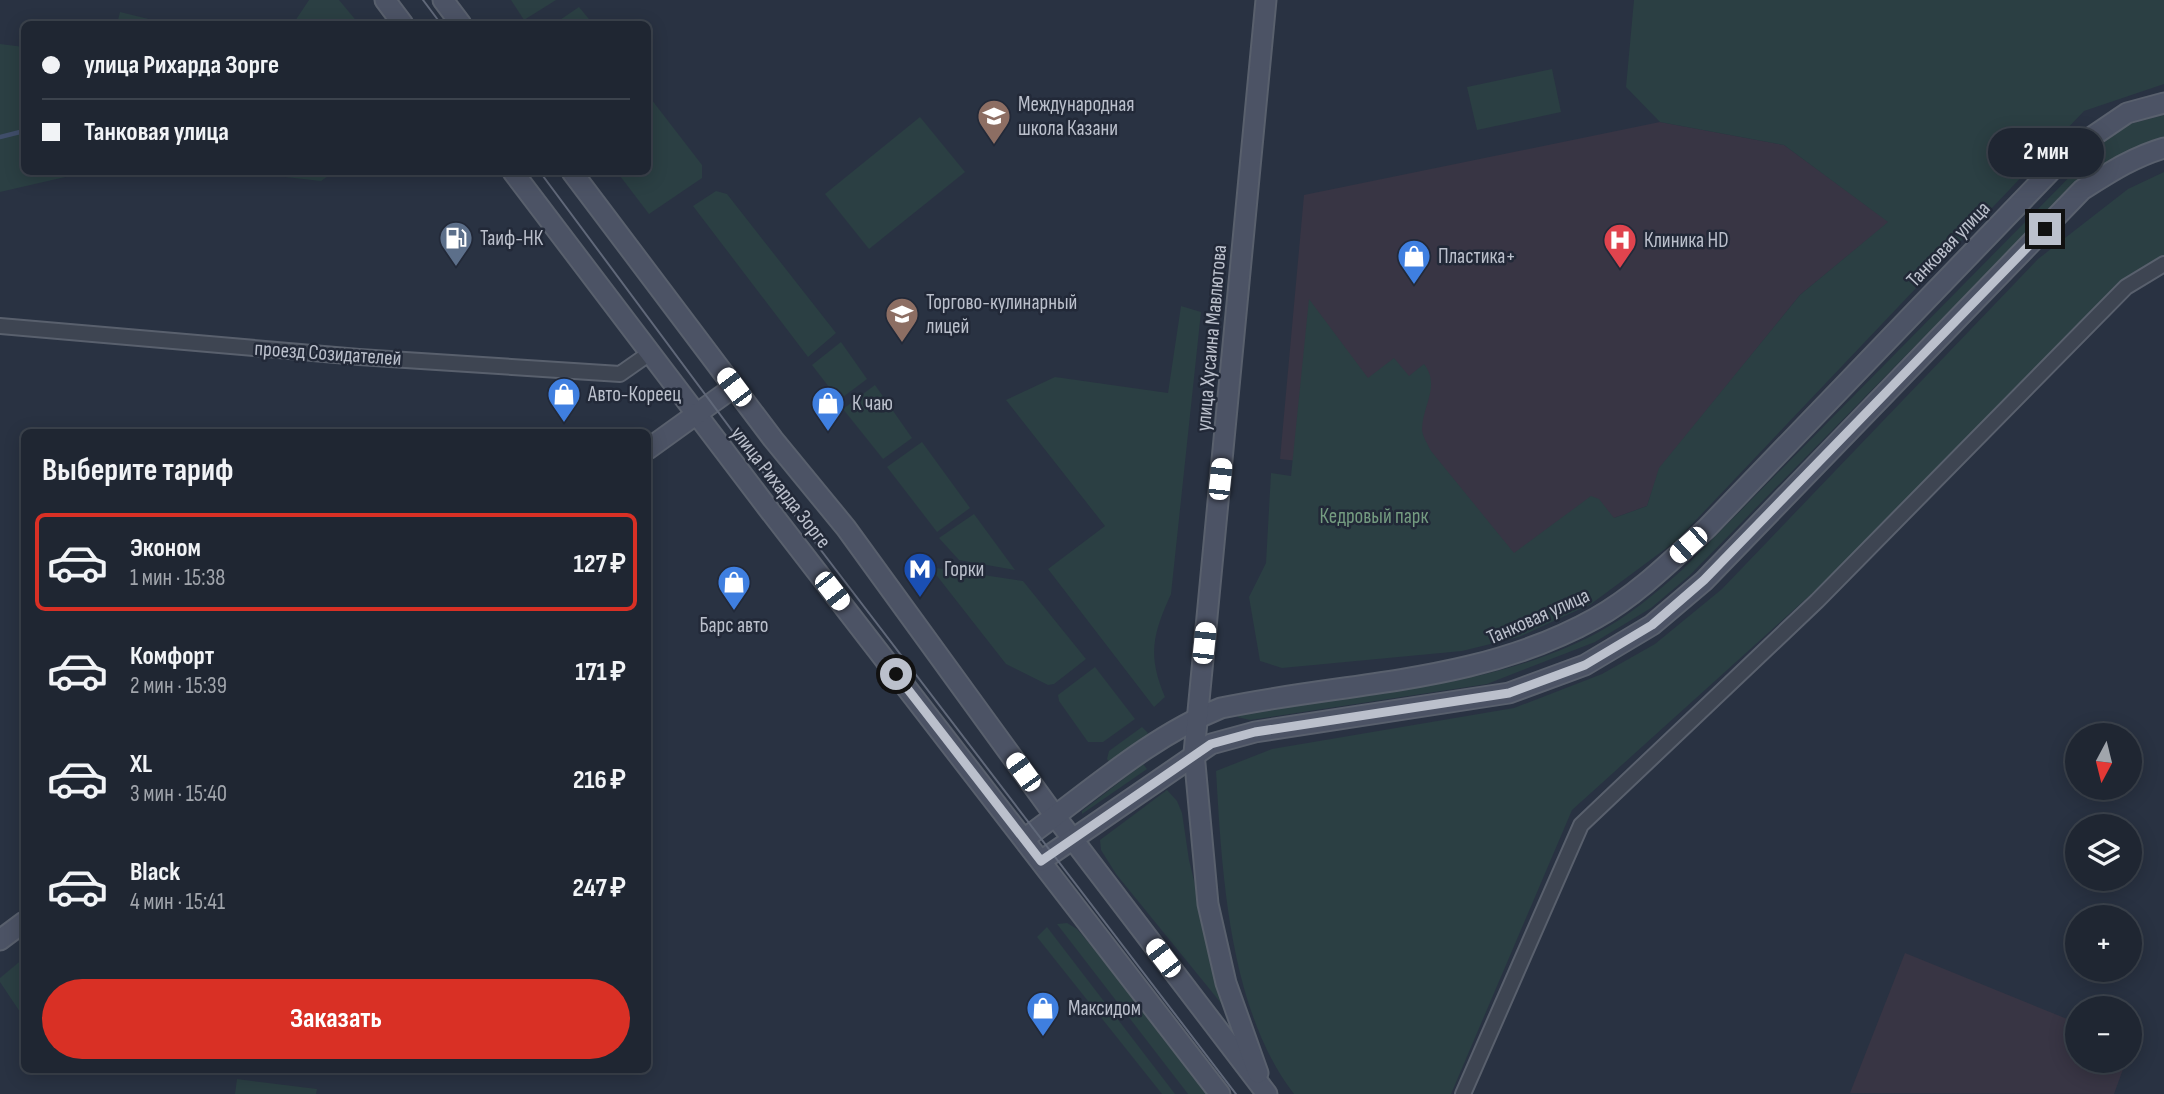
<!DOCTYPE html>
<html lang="ru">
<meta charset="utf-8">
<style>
body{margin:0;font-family:"Sofia Sans Condensed",sans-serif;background:#272e3a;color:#f1f3f6;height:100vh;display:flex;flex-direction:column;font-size:26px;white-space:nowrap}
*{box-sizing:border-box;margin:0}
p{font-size:23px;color:#a1a5ac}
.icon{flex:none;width:38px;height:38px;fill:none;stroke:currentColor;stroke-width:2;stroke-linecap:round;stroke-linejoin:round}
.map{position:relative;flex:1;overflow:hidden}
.side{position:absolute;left:21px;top:429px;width:630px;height:644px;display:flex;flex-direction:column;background:#1f2632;border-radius:10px;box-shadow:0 4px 18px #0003,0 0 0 2px #3c434d}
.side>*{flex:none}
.top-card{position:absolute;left:21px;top:21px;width:630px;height:154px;border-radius:10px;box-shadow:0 4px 18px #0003,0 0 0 2px #3c434d;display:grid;align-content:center;height:154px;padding:0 21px;background:#1f2632}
.needle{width:46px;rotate:187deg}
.tools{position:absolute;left:2065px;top:723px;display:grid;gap:14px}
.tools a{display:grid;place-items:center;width:77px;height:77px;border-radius:50%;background:#1f2632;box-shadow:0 4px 18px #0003,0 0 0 2px #3c434d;font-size:35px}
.end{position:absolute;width:32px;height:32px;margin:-16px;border:9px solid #bbc0cc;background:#111;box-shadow:0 0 0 4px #111}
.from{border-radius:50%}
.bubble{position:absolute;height:49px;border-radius:24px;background:#1f2632;box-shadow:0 4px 18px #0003,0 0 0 2px #3c434d;font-size:23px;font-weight:700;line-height:49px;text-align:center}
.car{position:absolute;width:21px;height:42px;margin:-21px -10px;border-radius:9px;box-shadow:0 0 5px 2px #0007;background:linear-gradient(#fff 24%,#345 0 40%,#fff 0 76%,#345 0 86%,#fff 0)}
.top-card b{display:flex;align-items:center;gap:24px;height:66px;font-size:26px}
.top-card b+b{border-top:2px solid #3c434d}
.top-card i{width:18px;height:18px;background:#f1f3f6}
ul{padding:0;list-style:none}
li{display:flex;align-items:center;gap:21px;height:98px;margin:0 14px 10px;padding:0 7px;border:4px solid transparent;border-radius:10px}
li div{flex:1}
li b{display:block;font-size:26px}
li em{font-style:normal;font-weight:700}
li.active{border-color:#d93025}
li>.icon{width:63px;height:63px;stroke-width:1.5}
h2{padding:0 21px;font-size:32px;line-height:84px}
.primary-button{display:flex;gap:14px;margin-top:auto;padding:14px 21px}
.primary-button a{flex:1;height:80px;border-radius:42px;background:#d93025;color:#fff;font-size:28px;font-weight:700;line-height:80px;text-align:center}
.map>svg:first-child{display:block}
.medical{fill:#383544}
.green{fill:#2b3f43}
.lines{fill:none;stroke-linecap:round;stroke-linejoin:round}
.stream{stroke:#404e6a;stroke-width:4.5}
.street-casing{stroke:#59606d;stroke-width:18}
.secondary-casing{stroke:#59606d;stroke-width:23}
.street{stroke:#3e4552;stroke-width:14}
.secondary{stroke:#4c5365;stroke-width:19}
.tram{stroke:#606879;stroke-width:2}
.route{stroke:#bbc0cc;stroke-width:9}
.labels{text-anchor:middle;stroke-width:5;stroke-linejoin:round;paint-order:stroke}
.poi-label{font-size:21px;fill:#bbc0cc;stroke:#222938;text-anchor:start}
.street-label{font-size:21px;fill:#bbc0cc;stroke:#222938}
.park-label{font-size:21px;fill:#749b80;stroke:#222938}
</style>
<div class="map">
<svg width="2164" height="1094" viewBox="0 0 2164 1094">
<rect width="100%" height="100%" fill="#293242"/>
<g class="medical">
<polygon points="1660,122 1784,145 1889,222 1800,295 1660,468 1647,506 1512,555 1443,477 1280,459 1304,195"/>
<polygon points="1905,953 2077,1023 2077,1060 2126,1061 2114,1094 1850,1093"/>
</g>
<g class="green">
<polygon points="309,0 339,0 359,24 293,24"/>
<polygon points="511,0 556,0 524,20"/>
<path d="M1634 0H2164V84L2084 111 1676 541 1591 604 1519 637 1462 651 1282 668 1260 661 1249 597 1266 563 1271 473 1291 476 1309 299 1368 378 1394 358 1409 376 1424 364C1441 386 1422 406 1422 430 1423 437 1428 445 1431 451L1514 553 1591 496 1599 499 1614 518 1647 506 1659 468 1800 295 1888 222 1784 145 1660 122 1626 87Z"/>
<polygon points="579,7 593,24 554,24"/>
<polygon points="120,12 169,24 117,24"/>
<polygon points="0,44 24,47 24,172 87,172 0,192"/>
<polygon points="1552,69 1561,112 1477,130 1467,87"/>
<polygon points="648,95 702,165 702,178 649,214 617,172 648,172"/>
<path d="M2164 115V139L2138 146 2078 180 1689 576 1651 608 1595 642 1487 684 1250 720 1237 717 1248 711C1362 694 1494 688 1597 633 1629 616 1656 593 1683 569L2103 143 2130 124Z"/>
<polygon points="920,117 965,172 869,249 825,194"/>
<polygon points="240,172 334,172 321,181"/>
<path d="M2164 172V257L2122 284 1818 588 1572 810 1451 1094H1294C1229 1010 1222 873 1216 771L1272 749 1514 708 1602 674 1655 644 1722 589 2038 259 2128 189Z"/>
<polygon points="716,191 727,194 836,333 808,357 693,206"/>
<path d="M1181 306 1201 312 1171 594C1153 634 1147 655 1165 697L1154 707 1048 569 1105 526 1006 400 1055 377 1168 393Z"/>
<polygon points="841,342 867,379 839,400 812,365"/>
<polygon points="875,385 912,438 883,459 843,409"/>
<polygon points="922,442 970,508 937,532 887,467"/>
<polygon points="974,514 1015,570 959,560 939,538"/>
<polygon points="930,567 1023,581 1086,659 1054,684 1048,685 1006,664"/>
<polygon points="1095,667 1135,719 1103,742 1088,742 1059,701 1058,695"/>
<polygon points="1142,727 1148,733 1144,742 1113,767 1107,759 1109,751"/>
<polygon points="1143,764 1147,769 1082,814 1082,811"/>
<polygon points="1167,790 1177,801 1182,813 1189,860 1225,1008 1116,874 1101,850 1100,840"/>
<polygon points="1067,923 1077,929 1124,983 1210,1094 1188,1094 1057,924"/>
<polygon points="1047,927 1175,1094 1162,1094 1037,937"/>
<polygon points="24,958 24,1018 0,982 0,978"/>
<polygon points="237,1079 317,1089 316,1094 235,1094"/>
</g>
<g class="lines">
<polyline class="stream" points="0,137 24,131"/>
<defs>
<g id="street">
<polyline points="0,326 359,357 620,374 650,353"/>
<polyline points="1463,1094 1581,825 1817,601 2126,287 2164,264"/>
</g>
<g id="secondary">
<polyline points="385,0 403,24"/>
<polyline points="443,0 461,24"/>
<polyline points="513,172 767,507 1220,1094"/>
<polyline points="572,172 773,439 846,528 1055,816 1267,1094"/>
<polyline points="648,449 734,387"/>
<path d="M1024 839C1087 794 1149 737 1221 708 1350 681 1478 684 1596 618 1637 595 1672 560 1707 528L2068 153 2127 113 2164 103"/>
<path d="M1041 861 1211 744 1255 732 1509 693 1585 665 1652 625 1704 581 2082 190C2109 173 2133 157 2164 148"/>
<polyline points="0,940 24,922"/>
<polyline points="1258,1073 1226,983 1208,904 1194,753 1266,0"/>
</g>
</defs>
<use href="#street" class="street-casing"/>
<use href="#secondary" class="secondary-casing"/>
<use href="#street" class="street"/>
<use href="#secondary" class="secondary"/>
<g class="tram">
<polyline points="423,0 441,24"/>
<polyline points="540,172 820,549 1236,1094"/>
</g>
</g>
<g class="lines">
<polyline class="route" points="896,674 1041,861 1211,744 1255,732 1509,693 1585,665 1652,625 1704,580 2045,229"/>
</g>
<defs>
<symbol id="school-pin" viewBox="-11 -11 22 30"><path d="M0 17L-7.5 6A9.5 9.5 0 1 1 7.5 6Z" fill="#8d6e63" stroke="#222938"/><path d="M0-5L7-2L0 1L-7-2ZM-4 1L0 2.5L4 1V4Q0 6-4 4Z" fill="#fff"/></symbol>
<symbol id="fuel-pin" viewBox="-11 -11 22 30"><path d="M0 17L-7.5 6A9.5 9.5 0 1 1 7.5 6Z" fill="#5c6f8a" stroke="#222938"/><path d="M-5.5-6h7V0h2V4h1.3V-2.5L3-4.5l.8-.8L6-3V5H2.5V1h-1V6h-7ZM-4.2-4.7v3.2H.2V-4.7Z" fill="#fff"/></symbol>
<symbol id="hospital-pin" viewBox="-11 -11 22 30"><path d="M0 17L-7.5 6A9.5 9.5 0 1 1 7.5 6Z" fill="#e0444e" stroke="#222938"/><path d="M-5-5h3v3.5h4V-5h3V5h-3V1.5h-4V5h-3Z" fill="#fff"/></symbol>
<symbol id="shop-pin" viewBox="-11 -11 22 30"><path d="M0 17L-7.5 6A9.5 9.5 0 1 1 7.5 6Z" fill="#3f7fe0" stroke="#222938"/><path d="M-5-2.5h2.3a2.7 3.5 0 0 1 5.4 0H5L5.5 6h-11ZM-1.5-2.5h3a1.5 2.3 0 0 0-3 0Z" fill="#fff"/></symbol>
<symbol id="university-pin" viewBox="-11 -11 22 30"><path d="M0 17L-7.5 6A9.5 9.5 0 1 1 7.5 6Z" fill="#8d6e63" stroke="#222938"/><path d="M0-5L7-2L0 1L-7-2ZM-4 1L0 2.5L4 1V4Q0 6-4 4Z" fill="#fff"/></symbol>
<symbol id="metro-pin" viewBox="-11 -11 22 30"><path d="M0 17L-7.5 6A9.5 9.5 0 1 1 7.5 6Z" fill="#1a4fb4" stroke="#222938"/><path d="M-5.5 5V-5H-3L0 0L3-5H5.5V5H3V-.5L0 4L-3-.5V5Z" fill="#fff"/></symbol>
</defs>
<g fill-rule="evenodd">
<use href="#school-pin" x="975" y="97" width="38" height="52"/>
<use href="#fuel-pin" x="437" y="219" width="38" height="52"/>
<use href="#hospital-pin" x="1601" y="221" width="38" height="52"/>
<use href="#shop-pin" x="1395" y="237" width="38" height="52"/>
<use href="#university-pin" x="883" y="295" width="38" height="52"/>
<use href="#shop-pin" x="545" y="375" width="38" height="52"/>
<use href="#shop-pin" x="809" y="384" width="38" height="52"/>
<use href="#metro-pin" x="901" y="550" width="38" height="52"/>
<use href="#shop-pin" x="715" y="563" width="38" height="52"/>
<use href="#shop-pin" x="1024" y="989" width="38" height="52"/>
</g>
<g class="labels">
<g class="poi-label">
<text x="1018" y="111">Международная<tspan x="1018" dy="24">школа Казани</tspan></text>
<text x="480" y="245">Таиф-НК</text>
<text x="1644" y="247">Клиника HD</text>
<text x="1438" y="263">Пластика+</text>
<text x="926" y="309">Торгово-кулинарный<tspan x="926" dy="24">лицей</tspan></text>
<text x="588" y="401">Авто-Кореец</text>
<text x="852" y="410">К чаю</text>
<text x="944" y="576">Горки</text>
<text x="734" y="632" text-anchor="middle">Барс авто</text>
<text x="1068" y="1015">Максидом</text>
</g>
<g class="street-label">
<text transform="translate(1948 244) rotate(-46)" y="7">Танковая улица</text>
<text transform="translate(1211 338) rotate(-85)" y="7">улица Хусаина Мавлютова</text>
<text transform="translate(328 353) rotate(4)" y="7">проезд Созидателей</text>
<text transform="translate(781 487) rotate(52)" y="7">улица Рихарда Зорге</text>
<text transform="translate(1538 616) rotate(-24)" y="7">Танковая улица</text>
</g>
<g class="park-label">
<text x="1374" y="523">Кедровый парк</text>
</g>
</g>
</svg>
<div class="tools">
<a><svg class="needle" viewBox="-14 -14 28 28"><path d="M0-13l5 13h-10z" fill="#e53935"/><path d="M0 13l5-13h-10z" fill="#a1a5ac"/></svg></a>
<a><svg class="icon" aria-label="layers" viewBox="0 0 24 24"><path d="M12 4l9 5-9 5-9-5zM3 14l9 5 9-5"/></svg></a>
<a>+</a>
<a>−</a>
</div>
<i class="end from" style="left:896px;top:674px"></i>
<i class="end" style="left:2045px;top:229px"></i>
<div class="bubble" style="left:1988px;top:128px;width:116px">2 мин</div>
<i class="car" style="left:734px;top:387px;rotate:323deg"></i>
<i class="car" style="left:1220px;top:479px;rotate:6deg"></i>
<i class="car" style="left:1688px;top:545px;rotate:228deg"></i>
<i class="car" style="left:832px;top:591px;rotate:142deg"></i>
<i class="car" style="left:1204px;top:643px;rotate:6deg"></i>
<i class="car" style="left:1023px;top:772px;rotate:324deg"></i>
<i class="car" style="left:1163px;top:958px;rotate:323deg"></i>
<div class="top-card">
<b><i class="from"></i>улица Рихарда Зорге</b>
<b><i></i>Танковая улица</b>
</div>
<section class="side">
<h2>Выберите тариф</h2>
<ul>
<li class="active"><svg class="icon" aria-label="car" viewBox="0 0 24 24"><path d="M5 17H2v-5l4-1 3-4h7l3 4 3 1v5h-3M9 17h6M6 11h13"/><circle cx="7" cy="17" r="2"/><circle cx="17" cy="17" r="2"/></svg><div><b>Эконом</b><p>1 мин · 15:38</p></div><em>127 ₽</em></li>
<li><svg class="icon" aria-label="car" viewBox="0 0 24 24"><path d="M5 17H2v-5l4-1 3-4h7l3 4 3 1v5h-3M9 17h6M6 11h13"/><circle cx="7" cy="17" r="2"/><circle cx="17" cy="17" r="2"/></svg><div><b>Комфорт</b><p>2 мин · 15:39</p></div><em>171 ₽</em></li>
<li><svg class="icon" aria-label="car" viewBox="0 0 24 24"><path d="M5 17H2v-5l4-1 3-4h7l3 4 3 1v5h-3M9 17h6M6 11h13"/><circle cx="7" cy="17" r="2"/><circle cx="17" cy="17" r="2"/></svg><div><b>XL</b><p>3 мин · 15:40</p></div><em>216 ₽</em></li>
<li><svg class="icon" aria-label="car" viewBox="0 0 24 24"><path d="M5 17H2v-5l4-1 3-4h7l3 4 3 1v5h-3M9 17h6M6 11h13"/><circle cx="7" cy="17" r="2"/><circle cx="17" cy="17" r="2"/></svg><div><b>Black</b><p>4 мин · 15:41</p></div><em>247 ₽</em></li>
</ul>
<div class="primary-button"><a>Заказать</a></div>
</section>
</div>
